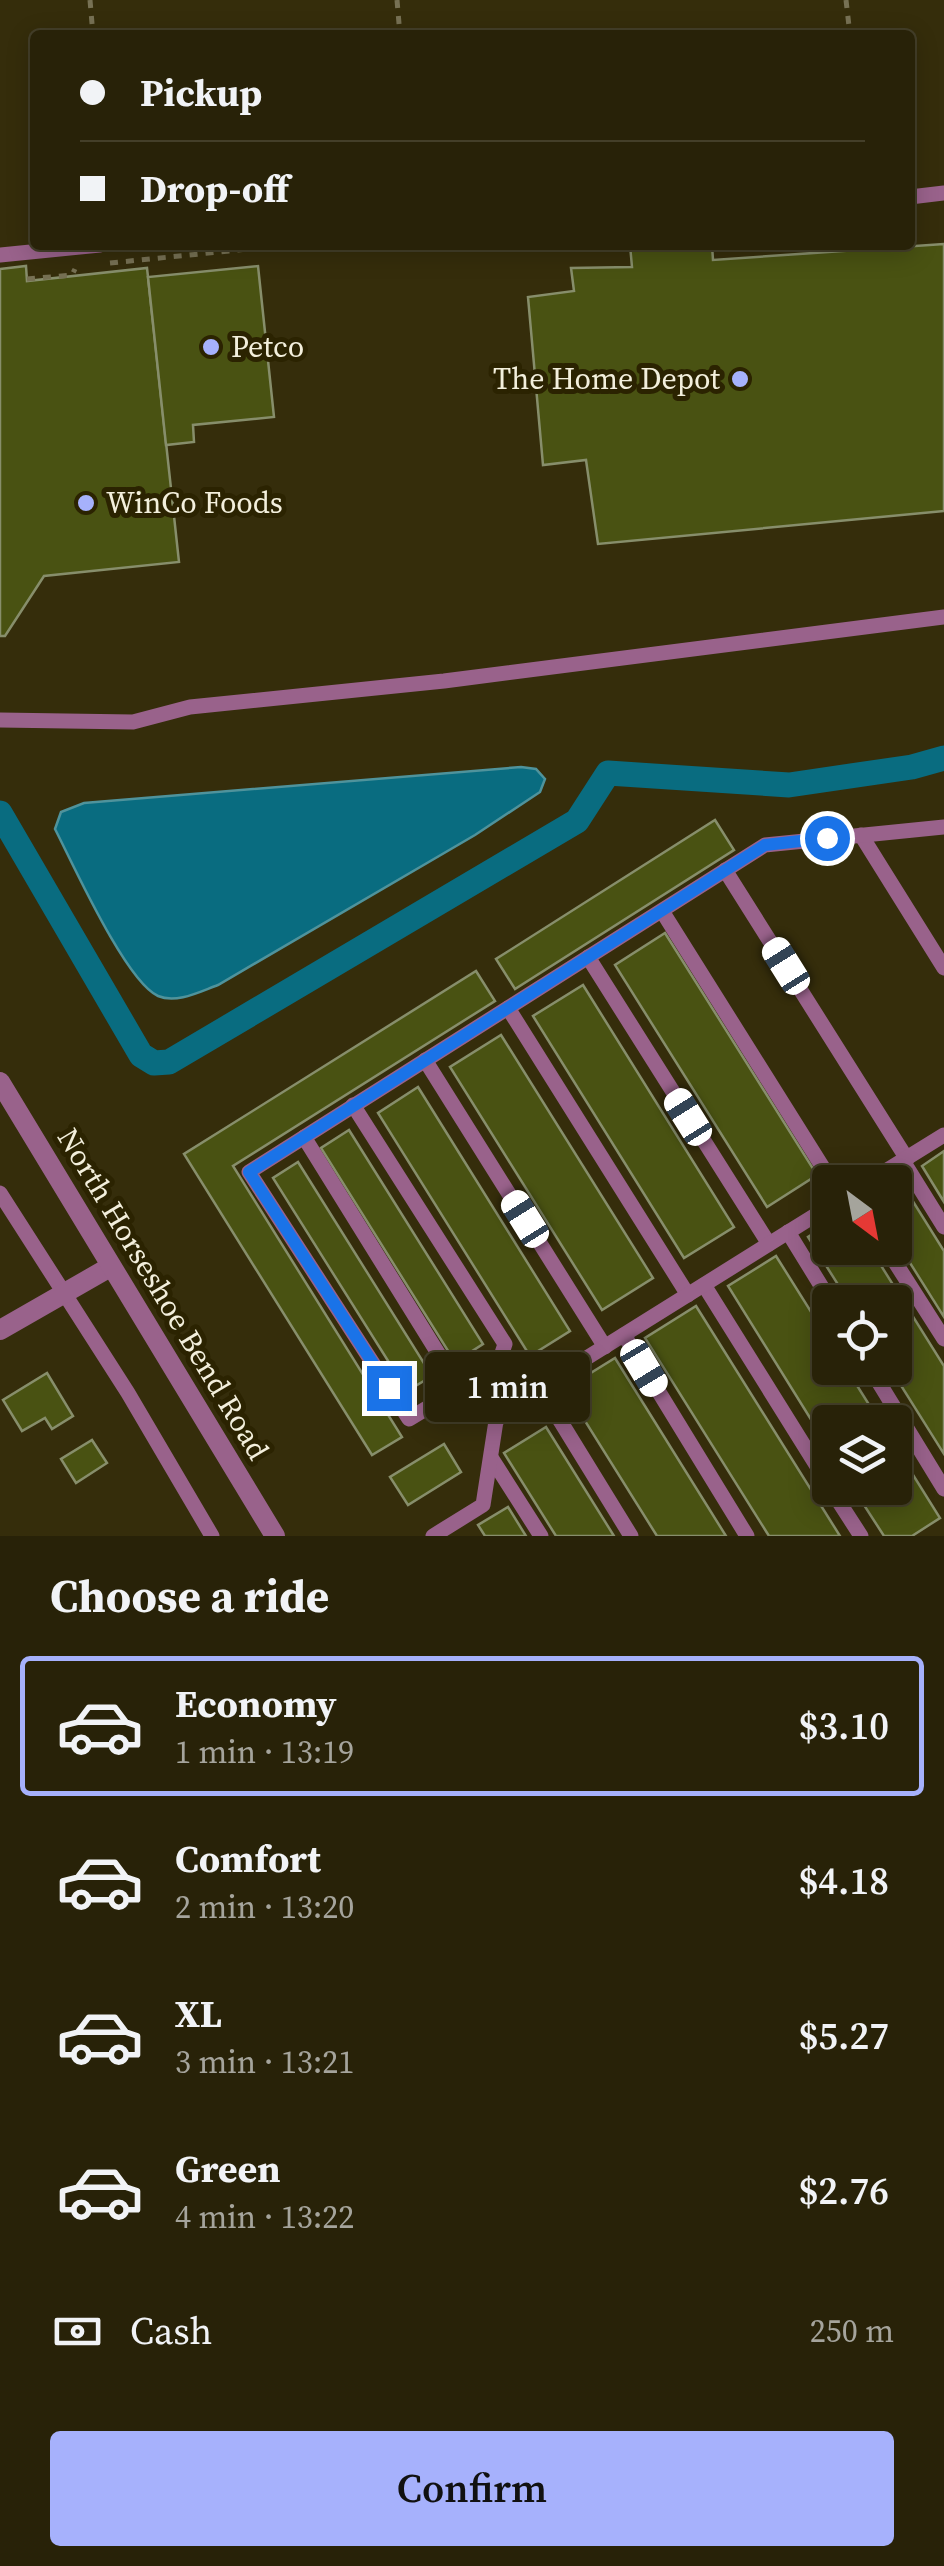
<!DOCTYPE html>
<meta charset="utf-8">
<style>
body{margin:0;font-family:"Source Serif 4",serif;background:#342f16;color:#f1f3f6;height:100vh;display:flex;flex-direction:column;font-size:38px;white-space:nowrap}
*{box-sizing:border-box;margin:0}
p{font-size:32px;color:#a5a49c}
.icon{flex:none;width:55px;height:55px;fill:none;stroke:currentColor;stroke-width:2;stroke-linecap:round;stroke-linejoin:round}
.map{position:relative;height:1536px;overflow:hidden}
.drawer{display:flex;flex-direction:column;background:#282208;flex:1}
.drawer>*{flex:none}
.guide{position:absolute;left:30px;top:30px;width:885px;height:220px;border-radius:10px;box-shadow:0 5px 25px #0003,0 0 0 2px #443f29;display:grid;align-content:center;height:220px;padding:0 50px;background:#282208}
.needle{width:65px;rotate:148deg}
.controls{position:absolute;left:812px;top:1165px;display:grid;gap:20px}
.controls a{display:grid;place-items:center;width:100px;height:100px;border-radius:10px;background:#282208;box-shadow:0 5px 25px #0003,0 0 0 2px #443f29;font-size:50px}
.end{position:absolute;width:45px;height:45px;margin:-22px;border:12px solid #1a73e8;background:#fff;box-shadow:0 0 0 5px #fff}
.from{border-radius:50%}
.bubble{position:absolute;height:70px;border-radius:10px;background:#282208;box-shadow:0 5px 25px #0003,0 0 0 2px #443f29;font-size:32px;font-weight:600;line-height:70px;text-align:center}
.car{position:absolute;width:30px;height:60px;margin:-30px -15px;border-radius:12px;box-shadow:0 0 8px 2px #0007;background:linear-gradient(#fff 24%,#345 0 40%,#fff 0 76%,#345 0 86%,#fff 0)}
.guide b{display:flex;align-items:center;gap:35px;height:95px;font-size:38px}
.guide b+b{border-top:2px solid #443f29}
.guide i{width:25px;height:25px;background:#f1f3f6}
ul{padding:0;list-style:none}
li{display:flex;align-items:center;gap:30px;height:140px;margin:0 20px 15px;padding:0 30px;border:5px solid transparent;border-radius:10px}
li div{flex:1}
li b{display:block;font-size:38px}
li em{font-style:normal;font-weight:600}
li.active{border-color:#a6b1fc}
li>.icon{width:90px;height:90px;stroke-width:1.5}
h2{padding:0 50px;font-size:45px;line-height:120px}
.pay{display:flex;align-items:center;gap:25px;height:110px;padding:0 50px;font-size:38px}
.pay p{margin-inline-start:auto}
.cta{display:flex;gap:20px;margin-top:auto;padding:20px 50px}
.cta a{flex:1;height:115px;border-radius:10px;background:#a6b1fc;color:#111;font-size:40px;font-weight:600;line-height:115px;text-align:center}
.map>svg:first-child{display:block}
.water{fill:#096c80;stroke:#4f939c;stroke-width:2.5}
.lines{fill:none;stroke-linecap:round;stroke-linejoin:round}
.canal{stroke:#096c80;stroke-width:25}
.building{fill:#495212;stroke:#878e6b;stroke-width:2.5}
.path{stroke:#777154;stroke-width:5;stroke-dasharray:8 8;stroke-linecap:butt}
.service{stroke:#99628b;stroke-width:15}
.minor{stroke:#99628b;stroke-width:20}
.tertiary{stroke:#99628b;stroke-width:20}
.route{stroke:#1a73e8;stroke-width:12}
.poi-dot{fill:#a6b1fc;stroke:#2b2301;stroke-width:4}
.labels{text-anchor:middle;stroke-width:10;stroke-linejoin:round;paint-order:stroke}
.poi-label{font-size:30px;fill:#f3efdc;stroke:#2b2301;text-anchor:start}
.street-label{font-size:30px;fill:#f3efdc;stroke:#2b2301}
</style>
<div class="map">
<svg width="944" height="1536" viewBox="0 0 944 1536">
<rect width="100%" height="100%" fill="#352d0b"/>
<path class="water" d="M521 767 536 769 545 779 540 792 475 835 218 985C201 991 177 1004 158 996 126 982 73 864 55 829L61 812 84 803Z"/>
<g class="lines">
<polyline class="canal" points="0,813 141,1055 154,1063 169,1062 577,821 608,773 789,785 912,767 944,758"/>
</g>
<g class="building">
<polygon points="944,244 944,511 598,544 586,460 543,465 528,297 574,291 571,268 632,267 630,245 712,245 713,260"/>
<polygon points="26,266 27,281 147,268 179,562 44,576 5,636 0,636 0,269"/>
<polygon points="258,266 274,417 193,425 194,442 166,445 148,277"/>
<polygon points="715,820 734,850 515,989 496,959"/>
<polygon points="665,933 817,1175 767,1207 615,965"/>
<polygon points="476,971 495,1001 233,1166 402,1437 372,1455 184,1154"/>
<polygon points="583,985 734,1227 684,1258 533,1016"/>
<polygon points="501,1035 653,1278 602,1310 450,1067"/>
<polygon points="418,1087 570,1331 530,1356 378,1113"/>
<polygon points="349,1130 483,1344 455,1362 321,1148"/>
<polygon points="944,1151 944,1202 922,1166"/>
<polygon points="298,1162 432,1376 407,1391 273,1178"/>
<polygon points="899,1179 944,1251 944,1317 895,1239 894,1182"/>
<polygon points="830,1223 830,1248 870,1248 944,1366 944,1454 890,1368 895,1368 895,1302 849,1302 808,1237"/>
<polygon points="776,1256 830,1342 830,1368 846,1368 880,1422 830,1422 830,1450 728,1286"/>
<polygon points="696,1306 840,1536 769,1536 645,1338"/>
<polygon points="615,1358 726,1536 657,1536 565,1389"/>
<polygon points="47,1373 73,1416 52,1429 45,1418 22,1431 3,1400"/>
<polygon points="546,1427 614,1536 556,1536 504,1453"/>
<polygon points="92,1440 107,1463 76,1483 61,1459"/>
<polygon points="444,1444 461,1472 408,1505 390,1477"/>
<polygon points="895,1446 940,1518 912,1536 884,1536 853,1488 895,1488"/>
<polygon points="508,1507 526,1536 485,1536 478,1525"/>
</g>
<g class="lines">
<g class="path">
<polyline points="90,0 93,35"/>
<polyline points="397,0 400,35"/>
<polyline points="846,0 850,35"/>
<polyline points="110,263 288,245"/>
<polyline points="27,279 72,275 75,269"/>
</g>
<g class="service">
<polyline points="910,197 944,193"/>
<polyline points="0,255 100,245"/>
<polyline points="0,720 133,722 190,707 444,681 944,617"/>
<polyline points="861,835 944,968"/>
<polyline points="725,870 907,1159"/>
<polyline points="662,911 832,1182"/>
<polyline points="588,957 769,1244"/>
<polyline points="508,1008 688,1295"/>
<polyline points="425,1060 605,1347"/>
<polyline points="353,1105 505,1344 498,1365"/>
<polyline points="304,1137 459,1387"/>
<polyline points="903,1161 944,1227"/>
<polyline points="868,1182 944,1135"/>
<polyline points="0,1193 128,1393 212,1536"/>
<polyline points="788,1232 831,1302"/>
<polyline points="886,1248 944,1339"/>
<polyline points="704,1285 830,1487"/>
<polyline points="624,1335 747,1536"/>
<polyline points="870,1368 944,1489"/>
<polyline points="540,1388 631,1536"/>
<polyline points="528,1394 498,1365 409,1419 249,1172 765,845 944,827"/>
<polyline points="492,1459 541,1536"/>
<polyline points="830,1488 861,1536"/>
<polyline points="433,1536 483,1505 496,1421 516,1402 830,1206"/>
</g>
<polyline class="minor" points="0,1330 110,1267"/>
<polyline class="tertiary" points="0,1082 275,1536"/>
</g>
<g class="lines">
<polyline class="route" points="389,1388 249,1172 765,845 827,838"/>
</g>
<g class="poi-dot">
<circle cx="211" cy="347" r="10"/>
<circle cx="740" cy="379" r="10"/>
<circle cx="86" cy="503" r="10"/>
</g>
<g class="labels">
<g class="poi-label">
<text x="231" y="357">Petco</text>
<text x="720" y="389" text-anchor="end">The Home Depot</text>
<text x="106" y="513">WinCo Foods</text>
</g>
<g class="street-label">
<text transform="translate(163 1294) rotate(59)" y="10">North Horseshoe Bend Road</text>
</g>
</g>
</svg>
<div class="controls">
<a><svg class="needle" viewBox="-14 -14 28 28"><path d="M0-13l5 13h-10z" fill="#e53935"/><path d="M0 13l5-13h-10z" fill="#a5a49c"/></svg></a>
<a><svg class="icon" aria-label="locate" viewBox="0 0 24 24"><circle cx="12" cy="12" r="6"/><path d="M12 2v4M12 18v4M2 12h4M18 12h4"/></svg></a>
<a><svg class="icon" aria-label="layers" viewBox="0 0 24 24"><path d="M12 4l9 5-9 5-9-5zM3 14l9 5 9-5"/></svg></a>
</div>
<i class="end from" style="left:827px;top:838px"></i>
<i class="end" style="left:389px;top:1388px"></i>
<div class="bubble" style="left:425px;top:1352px;width:165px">1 min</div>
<i class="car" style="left:786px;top:966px;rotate:328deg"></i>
<i class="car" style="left:688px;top:1117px;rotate:328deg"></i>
<i class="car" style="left:525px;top:1219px;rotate:328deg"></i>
<i class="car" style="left:644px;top:1368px;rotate:149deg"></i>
<div class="guide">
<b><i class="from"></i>Pickup</b>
<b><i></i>Drop-off</b>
</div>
</div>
<section class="drawer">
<h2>Choose a ride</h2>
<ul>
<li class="active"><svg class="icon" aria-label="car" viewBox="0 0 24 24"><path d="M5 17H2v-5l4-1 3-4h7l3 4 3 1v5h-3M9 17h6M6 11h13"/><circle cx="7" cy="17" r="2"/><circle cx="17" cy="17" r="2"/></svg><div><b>Economy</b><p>1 min · 13:19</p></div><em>$3.10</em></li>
<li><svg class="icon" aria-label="car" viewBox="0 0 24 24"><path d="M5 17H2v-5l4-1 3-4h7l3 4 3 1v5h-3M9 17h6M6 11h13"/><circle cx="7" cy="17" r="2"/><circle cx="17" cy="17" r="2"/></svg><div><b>Comfort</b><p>2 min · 13:20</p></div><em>$4.18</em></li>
<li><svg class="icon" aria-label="car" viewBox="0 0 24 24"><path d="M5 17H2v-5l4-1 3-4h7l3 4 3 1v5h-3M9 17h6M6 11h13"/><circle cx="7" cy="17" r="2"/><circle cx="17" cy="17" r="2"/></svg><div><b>XL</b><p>3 min · 13:21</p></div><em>$5.27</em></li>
<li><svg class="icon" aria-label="car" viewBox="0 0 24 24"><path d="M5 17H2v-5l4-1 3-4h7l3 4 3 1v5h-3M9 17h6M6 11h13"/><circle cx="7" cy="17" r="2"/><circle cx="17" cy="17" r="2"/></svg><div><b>Green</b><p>4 min · 13:22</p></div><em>$2.76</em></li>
</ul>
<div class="pay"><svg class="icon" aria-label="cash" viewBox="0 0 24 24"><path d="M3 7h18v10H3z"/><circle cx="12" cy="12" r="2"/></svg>Cash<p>250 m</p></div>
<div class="cta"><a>Confirm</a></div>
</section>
